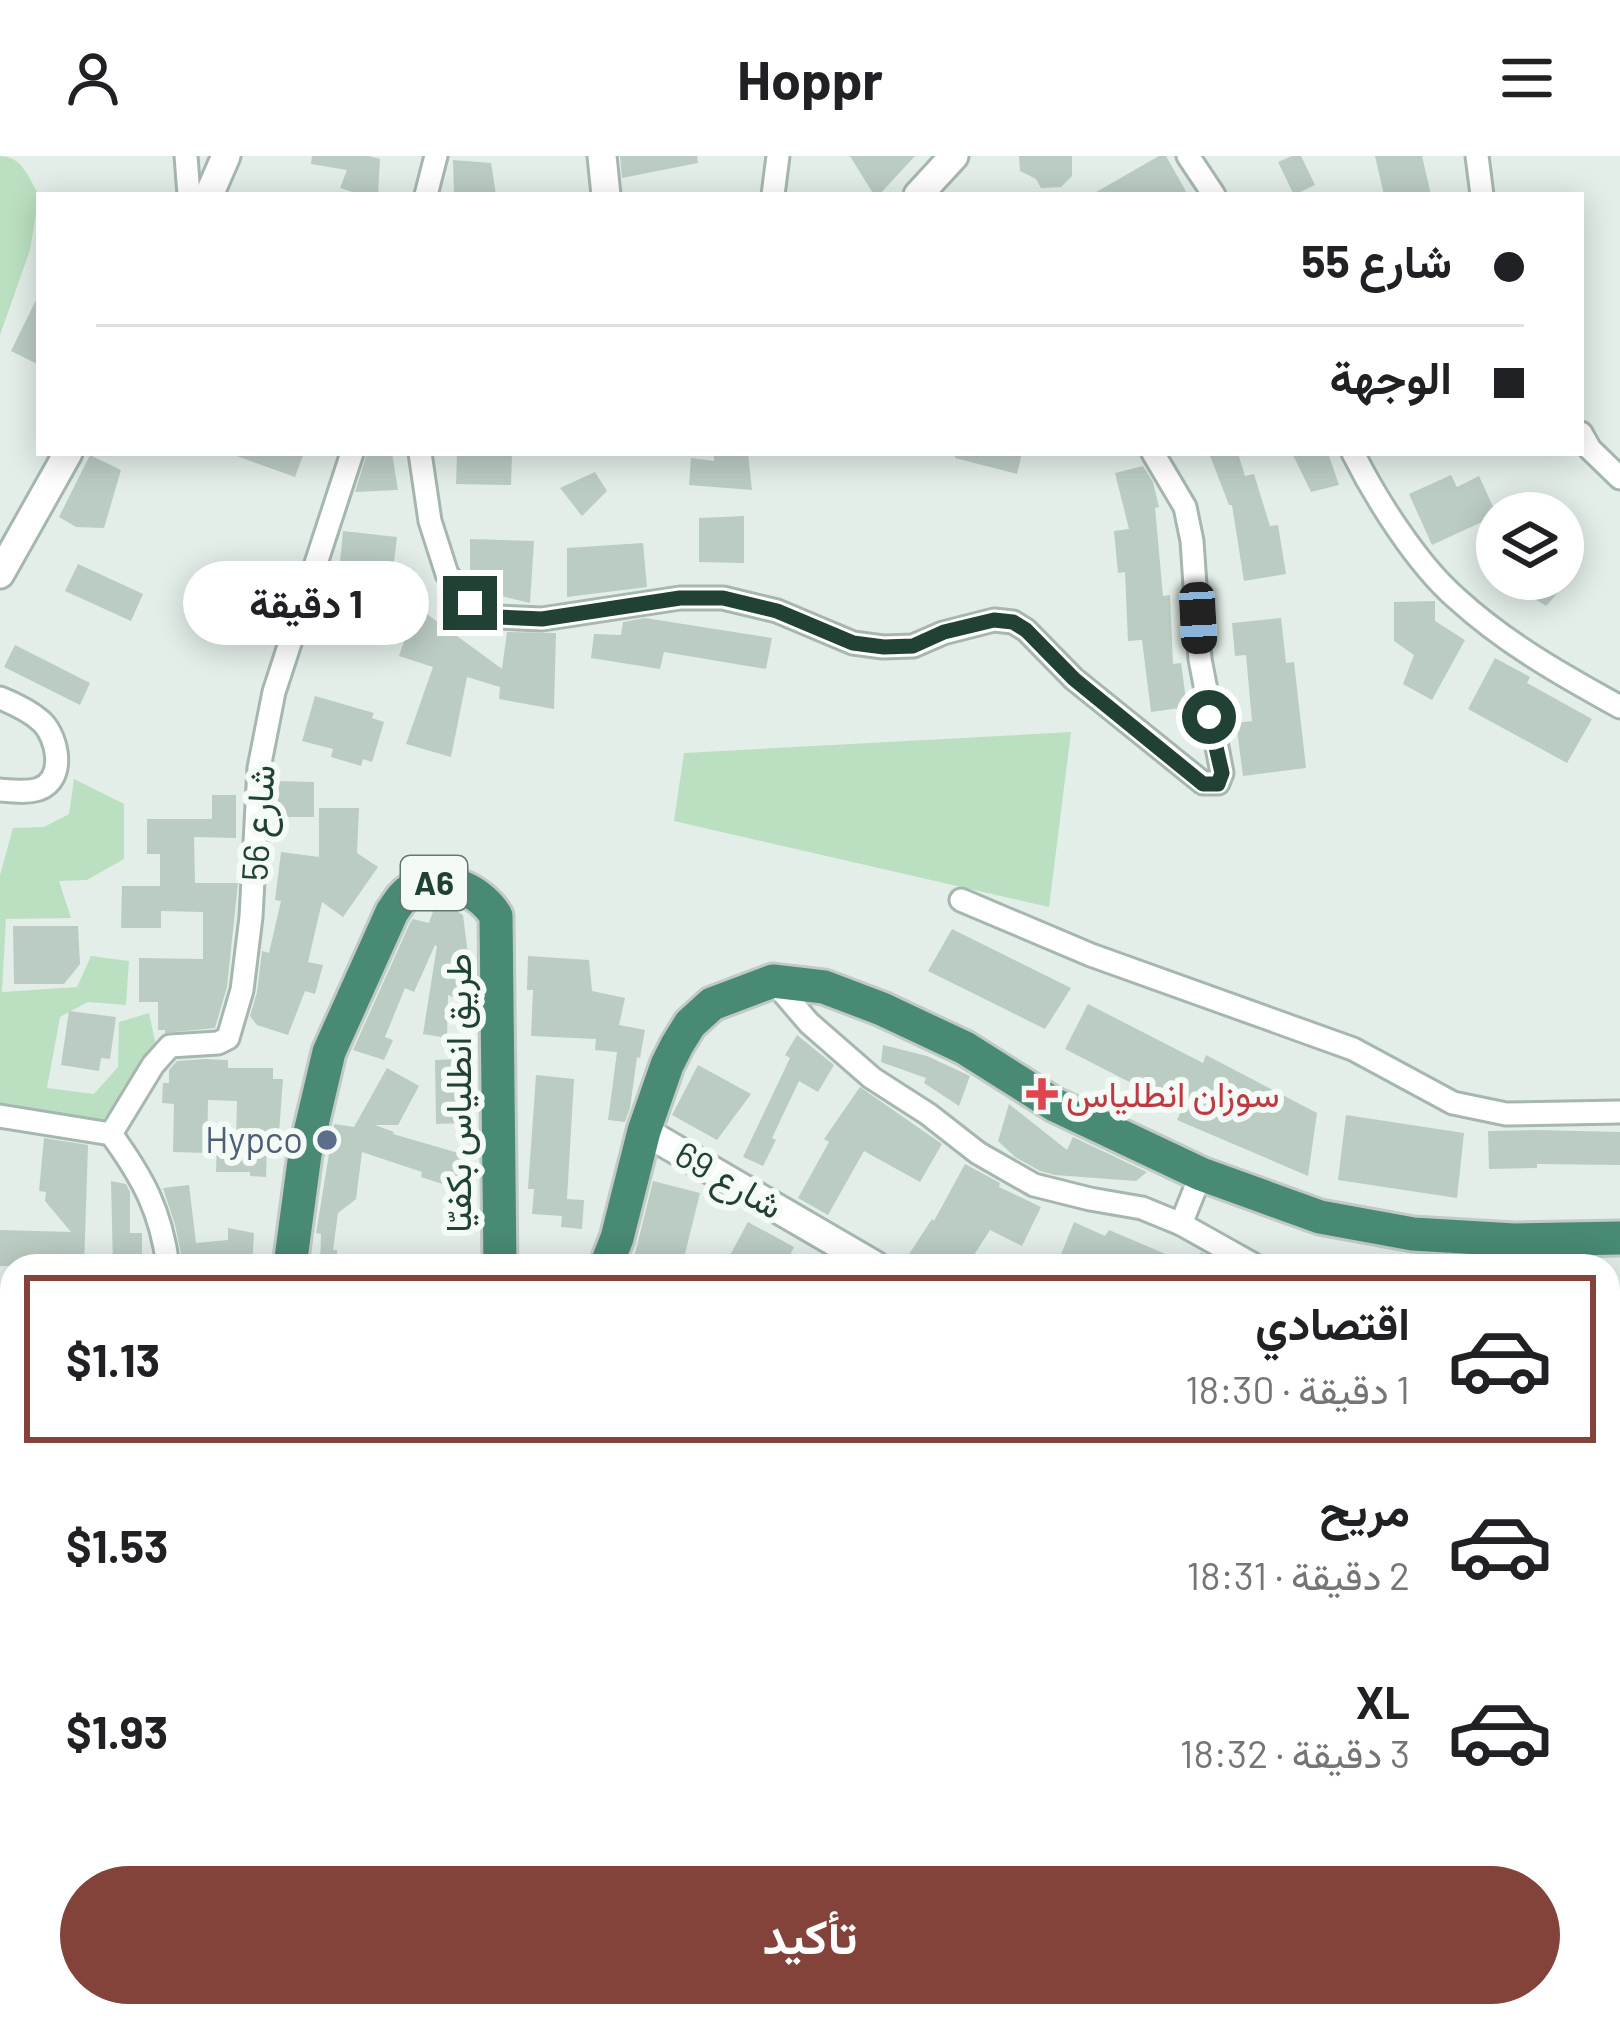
<!DOCTYPE html>
<html lang="ar">
<meta charset="utf-8">
<style>
body{margin:0;font-family:Barlow,Vazirmatn,sans-serif;background:#f2f2f2;color:#202124;direction:rtl;height:100vh;display:flex;flex-direction:column;font-size:45px;white-space:nowrap}
*{box-sizing:border-box;margin:0}
p{font-size:39px;color:#757577}
.icon{flex:none;width:66px;height:66px;fill:none;stroke:currentColor;stroke-width:2;stroke-linecap:round;stroke-linejoin:round}
.map{position:relative;flex:1;overflow:hidden;direction:ltr}
.side{position:absolute;left:0px;top:1098px;width:1620px;height:774px;display:flex;flex-direction:column;background:#fff;border-radius:36px 36px 0 0;box-shadow:0 6px 30px #0003;direction:rtl}
.side>*{flex:none}
.top-card{position:absolute;left:36px;top:36px;width:1548px;height:264px;border-radius:0px;box-shadow:0 6px 30px #0003;direction:rtl;display:grid;align-content:center;height:264px;padding:0 60px;background:#fff}
.buttons{position:absolute;left:1476px;top:336px;display:grid;gap:24px}
.buttons a{display:grid;place-items:center;width:108px;height:108px;border-radius:50%;background:#fff;box-shadow:0 6px 30px #0003;font-size:60px}
.end{position:absolute;width:54px;height:54px;margin:-27px;border:15px solid #214135;background:#fff;box-shadow:0 0 0 6px #fff}
.from{border-radius:50%}
.bubble{position:absolute;height:84px;border-radius:42px;background:#fff;box-shadow:0 6px 30px #0003;font-size:39px;font-weight:700;line-height:84px;text-align:center;direction:rtl}
.car{position:absolute;width:36px;height:72px;margin:-36px -18px;border-radius:15px;box-shadow:0 0 9px 3px #0007;background:linear-gradient(#222 24%,#8ab4d8 0 40%,#222 0 76%,#8ab4d8 0 86%,#222 0)}
.top-card b{display:flex;align-items:center;gap:42px;height:114px;font-size:45px}
.top-card b+b{border-top:3px solid #e0e0e0}
.top-card i{width:30px;height:30px;background:#202124}
ul{padding:21px 0 0;list-style:none}
li{display:flex;align-items:center;gap:36px;height:168px;margin:0 24px 18px;padding:0 36px;border:6px solid transparent;border-radius:0px}
li div{flex:1}
li b{display:block;font-size:45px}
li em{font-style:normal;font-weight:700}
li.selected{border-color:#83423a}
li>.icon{width:108px;height:108px;stroke-width:1.5}
.button{display:flex;gap:24px;margin-top:auto;padding:24px 60px}
.button a{flex:1;height:138px;border-radius:72px;background:#83423a;color:#fff;font-size:48px;font-weight:700;line-height:138px;text-align:center}
header{display:flex;justify-content:space-between;align-items:center;height:156px;padding:0 60px;background:#fff;font-size:54px;font-weight:700}
.map>svg:first-child{display:block}
.green{fill:#bbe0c1}
.lines{fill:none;stroke-linecap:round;stroke-linejoin:round}
.river{stroke:#88d3d6;stroke-width:33}
.building{fill:#bbccc3}
.service-casing{stroke:#a5b7af;stroke-width:16}
.minor-casing{stroke:#a5b7af;stroke-width:27}
.tertiary-casing{stroke:#a5b7af;stroke-width:33}
.trunk-casing{stroke:#c1cac6;stroke-width:39}
.service{stroke:#fff;stroke-width:10}
.minor{stroke:#fff;stroke-width:21}
.tertiary{stroke:#fff;stroke-width:27}
.trunk{stroke:#488a74;stroke-width:33}
.route{stroke:#214135;stroke-width:15}
.health-dot{fill:#e0444e;stroke:#f4faf6;stroke-width:4.5}
.service-dot{fill:#5c6f8a;stroke:#f4faf6;stroke-width:4.5}
.labels{text-anchor:middle;stroke-width:12;stroke-linejoin:round;paint-order:stroke}
.shield{fill:#f4faf6;stroke:#60786f;stroke-width:3}
.shield-label{font-size:33px;font-weight:bold;fill:#214135}
.street-label{font-size:36px;fill:#214135;stroke:#f4faf6}
.health-label{font-size:36px;fill:#be3a42;stroke:#f4faf6;text-anchor:start}
.service-label{font-size:36px;fill:#4e5e75;stroke:#f4faf6;text-anchor:end}
</style>
<header><svg class="icon" aria-label="menu" viewBox="0 0 24 24"><path d="M4 6h16M4 12h16M4 18h16"/></svg>Hoppr<svg class="icon" aria-label="person" viewBox="0 0 24 24"><circle cx="12" cy="8" r="4"/><path d="M4 21q1-7 8-7t8 7"/></svg></header>
<div class="map">
<svg width="1620" height="1872" viewBox="0 0 1620 1872">
<rect width="100%" height="100%" fill="#e3eee8"/>
<g class="green">
<path d="M0 0C22 0 29 22 39 39L30 94 0 179Z"/>
<polygon points="1071,576 1049,751 674,665 684,597"/>
<polygon points="74,623 124,648 124,703 87,724 59,725 71,762 6,763 2,836 77,831 91,800 129,805 126,849 88,846 60,861 47,932 94,938 118,911 119,866 149,857 157,894 103,964 0,947 0,719 13,672 44,671 69,658"/>
</g>
<g class="lines">
<g class="river">
<polyline points="0,1791 12,1801"/>
<polyline points="90,1860 108,1872"/>
</g>
</g>
<g class="building">
<polygon points="312,0 369,0 380,3 378,39 362,39 340,32 347,14 311,8"/>
<polygon points="620,0 697,0 698,7 622,22"/>
<polygon points="850,0 915,0 879,39 874,39"/>
<polygon points="1019,0 1072,0 1072,20 1061,31 1041,32 1036,23 1020,15"/>
<polygon points="1159,0 1166,0 1188,39 1091,39"/>
<polygon points="1292,0 1301,0 1315,29 1294,39 1278,6"/>
<polygon points="1375,0 1422,0 1431,39 1384,39"/>
<polygon points="453,4 491,7 496,39 454,39"/>
<polygon points="39,138 39,209 11,195"/>
<polygon points="234,297 304,297 295,321 234,299"/>
<polygon points="367,297 392,297 398,334 355,336"/>
<polygon points="457,297 512,297 511,329 456,328"/>
<polygon points="714,297 748,297 752,334 689,329 691,302 714,305"/>
<polygon points="956,297 1022,297 1017,318 955,302"/>
<polygon points="1209,297 1238,297 1245,320 1254,318 1270,370 1278,369 1286,418 1244,425 1232,349 1229,349"/>
<polygon points="1292,297 1328,297 1339,329 1311,336"/>
<polygon points="90,299 121,314 104,372 76,371 59,361"/>
<polygon points="1143,310 1153,326 1159,351 1155,352 1163,440 1170,439 1173,508 1181,507 1187,551 1151,556 1142,484 1128,485 1125,416 1118,417 1114,375 1129,373 1115,317"/>
<polygon points="595,316 607,335 582,360 560,332"/>
<polygon points="1451,319 1457,331 1479,320 1497,359 1432,389 1409,338"/>
<polygon points="744,360 744,407 699,406 699,362"/>
<polygon points="343,375 397,381 392,423 339,417"/>
<polygon points="470,383 534,385 530,447 480,435 470,423"/>
<polygon points="643,387 647,431 567,441 567,392"/>
<polygon points="78,408 143,438 131,465 65,435"/>
<polygon points="1536,423 1570,423 1546,450 1517,432"/>
<polygon points="1435,445 1435,465 1465,484 1432,544 1403,528 1414,499 1394,485 1394,446"/>
<polygon points="416,450 502,513 507,476 556,477 554,553 499,543 500,531 467,521 451,601 406,588 433,511 399,500"/>
<polygon points="645,462 772,482 766,513 664,496 660,513 591,502 594,478 621,479 623,466"/>
<polygon points="1281,462 1286,507 1294,506 1306,612 1243,620 1236,567 1252,565 1246,499 1235,500 1232,467"/>
<polygon points="15,489 90,527 80,549 4,511"/>
<polygon points="1495,502 1530,521 1527,527 1592,563 1567,607 1468,553"/>
<polygon points="315,540 374,557 372,562 384,566 372,606 363,603 361,610 331,601 333,593 302,585"/>
<polygon points="276,625 314,626 314,661 275,661"/>
<polygon points="212,639 236,639 236,682 194,681 195,727 238,727 227,831 215,872 165,877 165,874 158,874 158,846 139,846 139,802 203,803 203,756 161,755 161,772 121,772 122,730 160,730 160,698 147,698 147,663 212,663"/>
<polygon points="319,652 359,652 357,697 378,711 343,761 322,746 308,806 323,809 315,838 305,835 288,879 257,869 250,860 257,836 262,795 269,797 281,745 275,744 281,696 319,701"/>
<polygon points="436,747 448,749 463,759 469,807 455,842 448,839 447,882 423,878 437,790 435,789 414,836 405,832 385,881 393,884 384,904 353,894 410,767 413,763 429,767"/>
<polygon points="13,770 78,770 80,808 64,828 14,828"/>
<polygon points="952,773 1071,832 1045,873 928,815"/>
<polygon points="528,800 589,804 592,835 625,842 619,869 645,874 640,902 637,901 630,952 625,966 608,964 617,896 595,894 596,883 531,880 533,834 527,834"/>
<polygon points="1088,848 1203,907 1206,899 1317,957 1308,1020 1177,964 1182,953 1065,893"/>
<polygon points="69,855 116,861 110,903 101,902 99,915 61,909"/>
<polygon points="797,879 834,909 818,936 799,925 772,982 776,984 763,1010 743,1001 790,902 785,899"/>
<polygon points="883,889 927,900 970,920 959,950 924,927 926,922 881,906"/>
<polygon points="205,903 228,904 228,912 273,912 273,923 283,923 279,977 276,977 276,987 267,987 266,1021 250,1020 250,1016 216,1016 217,983 236,984 237,945 208,944 207,997 173,996 174,948 162,947 163,927 169,927 169,914 177,905"/>
<polygon points="462,903 463,967 436,968 435,904"/>
<polygon points="698,909 751,938 717,984 672,959"/>
<polygon points="387,912 419,930 398,969 375,969 394,976 393,978 472,1001 461,1034 421,1021 422,1016 362,996 356,1043 338,1057 333,1094 337,1094 337,1110 320,1110 321,1078 316,1077 334,968 354,971"/>
<polygon points="536,919 574,923 567,1043 584,1044 582,1073 561,1071 562,1060 532,1058 534,1033 528,1033"/>
<polygon points="860,931 942,988 920,1026 864,995 828,1059 798,1042 829,986 824,983"/>
<polygon points="1009,948 1067,994 1073,981 1147,1016 1136,1025 1055,1019 1040,1015 1015,1001 998,985"/>
<polygon points="1346,959 1464,977 1457,1042 1338,1024"/>
<polygon points="1536,974 1620,976 1620,1009 1537,1008 1537,1012 1489,1013 1488,975"/>
<polygon points="44,982 88,989 84,1110 0,1110 0,1074 71,1076 45,1045 46,1036 39,1035"/>
<polygon points="965,1008 1000,1027 999,1031 1041,1051 1022,1090 990,1074 967,1110 928,1110 909,1098 932,1063 934,1065"/>
<polygon points="111,1025 126,1028 130,1036 130,1077 142,1077 142,1110 113,1110"/>
<polygon points="653,1025 700,1037 682,1110 632,1110"/>
<polygon points="189,1029 196,1087 228,1084 228,1072 254,1077 252,1110 227,1110 228,1101 183,1107 175,1069 163,1032"/>
<polygon points="748,1066 794,1091 784,1110 724,1110"/>
<polygon points="1074,1066 1105,1080 1109,1074 1194,1110 1201,1096 1225,1110 1082,1110 1060,1101"/>
</g>
<g class="lines">
<defs>
<g id="service">
<polyline points="0,1589 12,1590"/>
<polyline points="717,1860 726,1872"/>
</g>
<g id="minor">
<polyline points="186,0 189,39"/>
<polyline points="1188,0 1214,39"/>
<polyline points="1477,0 1482,39"/>
<polyline points="426,39 436,0"/>
<polyline points="773,39 778,0"/>
<polyline points="1581,277 1590,293 1620,322"/>
<polyline points="420,297 430,365 447,418 470,447 498,461 542,463 680,442 723,442 777,455 853,487 883,491 913,490 943,477 994,464 1013,466 1026,474 1074,523 1203,627 1218,627 1222,617 1200,503 1192,385 1185,351 1153,297"/>
<path d="M1353 297C1376 343 1417 408 1456 442 1505 487 1562 519 1620 551"/>
<path d="M0 542C15 548 30 555 42 566 58 582 66 623 39 633 27 637 12 635 0 634"/>
<polyline points="961,744 1091,799 1353,893 1453,947 1506,958 1620,956"/>
<polyline points="773,825 809,867 872,922 928,958 978,997 1034,1029 1090,1043 1142,1052 1181,1068 1201,1018"/>
<path d="M0 960 111 978C143 1022 161 1055 168 1110"/>
<polyline points="111,978 153,909 170,890 218,887 228,882 242,834 251,761 259,612 274,536 352,297"/>
<polyline points="1181,1068 1256,1110"/>
<polyline points="1608,1232 1620,1224"/>
<polyline points="0,1486 12,1492"/>
<polyline points="0,1745 12,1753"/>
<polyline points="175,1860 192,1872"/>
<polyline points="459,1860 459,1872"/>
</g>
<g id="tertiary">
<polyline points="602,0 606,39"/>
<polyline points="209,39 226,0"/>
<polyline points="918,39 954,0"/>
<polyline points="0,418 68,297"/>
<polyline points="644,975 876,1110"/>
<polyline points="1608,1457 1620,1454"/>
<polyline points="1608,1608 1620,1602"/>
<polyline points="1608,1666 1620,1670"/>
<polyline points="1608,1814 1620,1815"/>
<polyline points="0,1835 12,1844"/>
<polyline points="33,1860 50,1872"/>
<polyline points="1474,1860 1496,1872"/>
<polyline points="1079,1872 1092,1860"/>
</g>
<g id="trunk">
<path d="M290 1110 305 998 329 896 392 756C398 748 402 739 411 734 440 715 481 734 496 760L500 1110"/>
<polyline points="606,1110 617,1082 644,975 667,909 677,889 690,868 712,848 773,825 824,831 882,853 965,892 1055,949 1201,1018 1320,1061 1413,1078 1514,1084 1620,1082"/>
<polyline points="0,1307 12,1311"/>
</g>
</defs>
<use href="#service" class="service-casing"/>
<use href="#minor" class="minor-casing"/>
<use href="#tertiary" class="tertiary-casing"/>
<use href="#trunk" class="trunk-casing"/>
<use href="#service" class="service"/>
<use href="#minor" class="minor"/>
<use href="#tertiary" class="tertiary"/>
<use href="#trunk" class="trunk"/>
</g>
<g class="lines">
<polyline class="route" points="470,447 498,461 542,463 680,442 723,442 777,455 853,487 884,491 913,490 944,476 994,464 1013,466 1026,474 1074,523 1203,628 1218,628 1222,617 1209,561"/>
</g>
<path class="health-dot" d="M1036 920h12v12h12v12h-12v12h-12v-12h-12v-12h12z"/>
<circle class="service-dot" cx="327" cy="984" r="12"/>
<g class="labels">
<rect class="shield" x="401" y="700" width="66" height="54" rx="9"/>
<g class="shield-label">
<text x="434" y="739">A6</text>
</g>
<g class="street-label">
<text transform="translate(258 667) rotate(-86)" y="13">شارع 56</text>
<text transform="translate(458 937) rotate(-90)" y="13">طريق انطلياس بكفيّا</text>
<text transform="translate(729 1024) rotate(30)" y="13">شارع 69</text>
</g>
<g class="health-label">
<text x="1066" y="951">سوزان انطلياس</text>
</g>
<g class="service-label">
<text x="303" y="997">Hypco</text>
</g>
</g>
</svg>
<div class="buttons">
<a><svg class="icon" aria-label="layers" viewBox="0 0 24 24"><path d="M12 4l9 5-9 5-9-5zM3 14l9 5 9-5"/></svg></a>
</div>
<i class="end from" style="left:1209px;top:561px"></i>
<i class="end" style="left:470px;top:447px"></i>
<div class="bubble" style="left:183px;top:405px;width:246px">1 دقيقة</div>
<i class="car" style="left:1198px;top:462px;rotate:177deg"></i>
<div class="top-card">
<b><i class="from"></i>شارع 55</b>
<b><i></i>الوجهة</b>
</div>
<section class="side">
<ul>
<li class="selected"><svg class="icon" aria-label="car" viewBox="0 0 24 24"><path d="M5 17H2v-5l4-1 3-4h7l3 4 3 1v5h-3M9 17h6M6 11h13"/><circle cx="7" cy="17" r="2"/><circle cx="17" cy="17" r="2"/></svg><div><b>اقتصادي</b><p>1 دقيقة · 18:30</p></div><em>$1.13</em></li>
<li><svg class="icon" aria-label="car" viewBox="0 0 24 24"><path d="M5 17H2v-5l4-1 3-4h7l3 4 3 1v5h-3M9 17h6M6 11h13"/><circle cx="7" cy="17" r="2"/><circle cx="17" cy="17" r="2"/></svg><div><b>مريح</b><p>2 دقيقة · 18:31</p></div><em>$1.53</em></li>
<li><svg class="icon" aria-label="car" viewBox="0 0 24 24"><path d="M5 17H2v-5l4-1 3-4h7l3 4 3 1v5h-3M9 17h6M6 11h13"/><circle cx="7" cy="17" r="2"/><circle cx="17" cy="17" r="2"/></svg><div><b>XL</b><p>3 دقيقة · 18:32</p></div><em>$1.93</em></li>
</ul>
<div class="button"><a>تأكيد</a></div>
</section>
</div>
